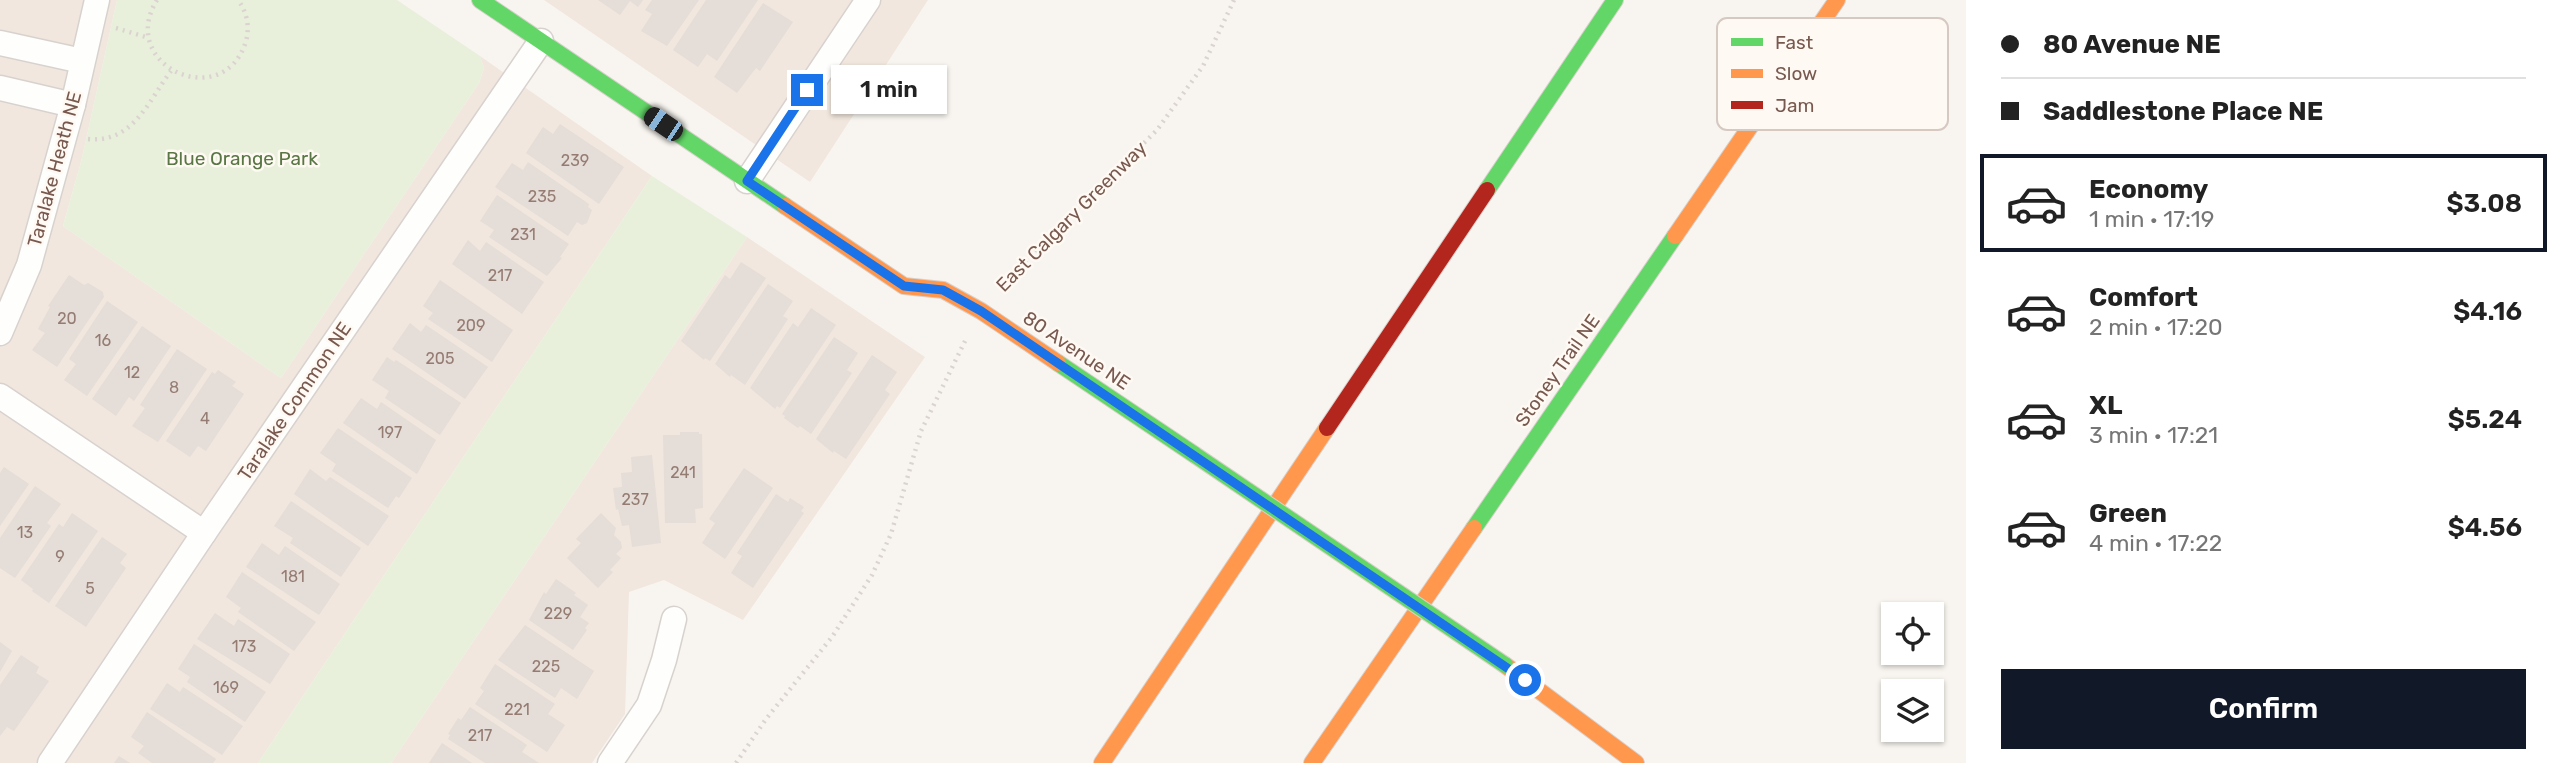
<!DOCTYPE html>
<meta charset="utf-8">
<style>
body{margin:0;font-family:Rubik,sans-serif;background:#f6f6f6;color:#222;height:100vh;display:flex;flex-direction:column;font-size:26px;white-space:nowrap}
*{box-sizing:border-box;margin:0}
p{font-size:23px;color:#767676}
.icon{flex:none;width:38px;height:38px;fill:none;stroke:currentColor;stroke-width:2;stroke-linecap:round;stroke-linejoin:round}
.map{position:relative;flex:1;overflow:hidden}
.drawer{display:flex;flex-direction:column;background:#fff;width:595px}
.drawer>*{flex:none}
.top-card{display:grid;align-content:center;height:154px;padding:0 35px;background:#fff}
.fabs{position:absolute;left:1881px;top:602px;display:grid;gap:14px}
.fabs a{display:grid;place-items:center;width:63px;height:63px;border-radius:0px;background:#fff;box-shadow:0 2px 5px #0004;font-size:35px}
.end{position:absolute;width:32px;height:32px;margin:-16px;border:9px solid #1a73e8;background:#fff;box-shadow:0 0 0 4px #fff}
.from{border-radius:50%}
.bubble{position:absolute;height:49px;border-radius:0px;background:#fff;box-shadow:0 2px 5px #0004;font-size:23px;font-weight:600;line-height:49px;text-align:center}
.car{position:absolute;width:21px;height:42px;margin:-21px -10px;border-radius:9px;box-shadow:0 0 5px 2px #0007;background:linear-gradient(#222 24%,#8ab4d8 0 40%,#222 0 76%,#8ab4d8 0 86%,#222 0)}
.top-card b{display:flex;align-items:center;gap:24px;height:66px;font-size:26px}
.top-card b+b{border-top:2px solid #e0e0e0}
.top-card i{width:18px;height:18px;background:#222}
ul{padding:0;list-style:none}
li{display:flex;align-items:center;gap:21px;height:98px;margin:0 14px 10px;padding:0 21px;border:4px solid transparent;border-radius:0px}
li div{flex:1}
li b{display:block;font-size:26px}
li em{font-style:normal;font-weight:600}
li.on{border-color:#111827}
li>.icon{width:63px;height:63px;stroke-width:1.5}
.primary-button{display:flex;gap:14px;margin-top:auto;padding:14px 35px}
.primary-button a{flex:1;height:80px;border-radius:0px;background:#111827;color:#fff;font-size:28px;font-weight:600;line-height:80px;text-align:center}
main{display:flex;flex:1;min-height:0}
.map>svg:first-child{display:block}
.residential{fill:#f1e7de}
.green{fill:#e8f0db}
.building{fill:#e5ddd7}
.lines{fill:none;stroke-linecap:round;stroke-linejoin:round}
.street-casing{stroke:#d8d2ce;stroke-width:27}
.fast-casing{stroke:#d8d0cc;stroke-width:18}
.slow-casing{stroke:#d8d0cc;stroke-width:18}
.jam-casing{stroke:#d8d0cc;stroke-width:18}
.path{stroke:#dbd3d0;stroke-width:4.5;stroke-dasharray:2 5;stroke-linecap:butt}
.street{stroke:#fefefd;stroke-width:24}
.fast{stroke:#63d668;stroke-width:16}
.slow{stroke:#ff974d;stroke-width:16}
.jam{stroke:#b3261e;stroke-width:16}
.fast-bridge-casing{stroke:#d8d0cc;stroke-width:18;stroke-linecap:butt}
.fast-bridge{stroke:#63d668;stroke-width:16}
.route{stroke:#1a73e8;stroke-width:9}
.labels{text-anchor:middle;stroke-width:5;stroke-linejoin:round;paint-order:stroke}
.number-label{font-size:16px;fill:#957c73}
.park-label{font-size:19px;fill:#587744;stroke:#fff9f3}
.street-label{font-size:19px;fill:#78594f;stroke:#fff9f3}
.key{fill:#fff9f3;stroke:#d6c9c2;stroke-width:2}
.key-label{font-size:19px;fill:#78594f}
</style>
<main>
<div class="map">
<svg width="1966" height="763" viewBox="0 0 1966 763">
<rect width="100%" height="100%" fill="#f8f5f0"/>
<g class="residential">
<polygon points="0,0 117,0 81,162 63,226 281,378 479,83 484,68 480,56 652,176 258,763 0,763"/>
<polygon points="544,0 928,0 810,182"/>
<polygon points="747,237 925,357 743,620 664,580 629,592 625,714 592,763 391,763"/>
</g>
<g class="green">
<polygon points="117,0 397,0 480,56 484,68 479,83 281,378 63,226 81,162"/>
<polygon points="652,176 747,237 391,763 258,763"/>
</g>
<g class="building">
<polygon points="598,0 643,0 638,7 630,1 620,15"/>
<polygon points="652,0 699,0 667,46 641,31 652,14 645,10"/>
<polygon points="706,0 758,0 717,61 707,54 698,67 673,50"/>
<polygon points="763,3 793,22 760,71 756,68 737,93 714,77"/>
<polygon points="560,124 624,167 599,204 526,153 543,127 553,134"/>
<polygon points="528,162 589,204 588,207 592,210 587,223 582,225 577,222 568,236 495,187 512,163 523,170"/>
<polygon points="497,195 569,244 560,257 562,258 547,276 489,237 494,230 480,221"/>
<polygon points="468,240 480,251 486,242 544,282 522,314 452,264"/>
<polygon points="741,262 766,278 710,361 705,358 704,360 681,341 725,275 730,279"/>
<polygon points="69,275 84,285 88,283 103,292 104,297 57,367 32,350 45,333 38,329 50,307 48,306"/>
<polygon points="440,280 513,330 492,362 428,319 433,313 423,306"/>
<polygon points="768,284 793,301 783,316 788,319 745,385 731,375 730,377 715,364"/>
<polygon points="107,301 138,322 87,396 64,380 76,364 69,359"/>
<polygon points="811,308 836,325 780,408 777,406 775,409 750,388 793,323 798,327"/>
<polygon points="410,323 421,332 426,325 488,367 465,399 392,349"/>
<polygon points="142,326 171,346 134,401 129,397 116,416 92,399"/>
<polygon points="834,337 858,353 847,370 852,373 811,434 800,426 798,428 784,418 785,416 782,414"/>
<polygon points="177,349 207,369 158,442 132,426 145,408 140,405"/>
<polygon points="872,355 897,372 885,390 890,394 846,459 834,451 833,453 816,439"/>
<polygon points="387,357 394,362 396,360 461,403 440,435 385,398 389,391 372,380"/>
<polygon points="218,370 236,382 232,386 244,394 206,451 198,446 190,457 166,441 212,372 215,374"/>
<polygon points="361,398 377,409 381,402 436,440 417,474 343,423"/>
<polygon points="338,428 412,478 399,498 396,496 388,508 332,471 336,464 320,453"/>
<polygon points="680,432 699,432 699,434 702,434 703,508 695,509 696,523 665,523 663,435 680,435"/>
<polygon points="652,455 661,543 632,547 629,525 622,526 618,509 616,510 613,488 622,487 621,473 632,472 631,457"/>
<polygon points="4,467 29,484 0,526 0,473"/>
<polygon points="744,468 773,488 725,559 702,543 715,523 709,519"/>
<polygon points="310,469 326,481 330,477 389,516 368,546 294,494"/>
<polygon points="35,486 61,504 47,523 51,526 15,578 0,568 0,538"/>
<polygon points="776,494 788,502 790,498 804,507 801,511 804,513 753,588 731,573 742,556 737,553"/>
<polygon points="291,501 361,548 341,577 290,543 293,538 274,526"/>
<polygon points="72,513 98,531 49,603 32,591 33,589 21,580 59,524 63,527"/>
<polygon points="601,513 616,528 614,535 621,542 622,548 616,554 621,558 610,570 613,572 598,588 567,558 581,543 576,539"/>
<polygon points="102,537 127,554 120,563 126,568 86,627 55,606"/>
<polygon points="262,543 279,555 285,546 340,584 319,615 246,567"/>
<polygon points="242,572 316,622 294,651 238,612 241,608 226,597"/>
<polygon points="556,579 576,593 574,595 588,605 580,617 589,623 585,628 587,630 573,650 529,620 544,592 546,594"/>
<polygon points="215,613 234,626 238,619 290,654 270,684 197,639"/>
<polygon points="525,625 594,671 577,699 561,688 555,698 498,660"/>
<polygon points="0,642 12,651 0,672"/>
<polygon points="194,644 266,692 245,722 187,682 190,677 178,669"/>
<polygon points="21,655 39,667 36,673 49,681 14,731 7,727 0,736 0,685"/>
<polygon points="495,664 555,704 548,714 565,725 547,752 475,704 484,691 480,688"/>
<polygon points="167,683 180,692 183,687 243,726 222,755 150,709"/>
<polygon points="470,707 527,745 522,752 539,763 485,763 448,739 450,735 448,734 458,718 461,720"/>
<polygon points="147,712 216,759 213,763 152,763 138,753 144,746 131,737"/>
<polygon points="442,743 472,763 429,763"/>
<polygon points="119,756 130,763 114,763"/>
</g>
<g class="lines">
<defs>
<g id="street">
<polyline points="0,43 82,61"/>
<polyline points="0,88 73,105"/>
<polyline points="747,181 868,0"/>
<polyline points="0,333 29,265 73,105 97,0"/>
<polyline points="0,396 204,533"/>
<polyline points="50,763 204,533 541,41"/>
<polyline points="610,763 649,705 664,660 674,619"/>
</g>
<g id="fast">
<polyline points="480,0 785,206"/>
<polyline points="1487,190 1615,0"/>
<polyline points="1058,363 1195,455"/>
<polyline points="1474,528 1675,236"/>
</g>
<g id="slow">
<polyline points="785,206 904,286 943,290 981,311 1058,363"/>
<polyline points="1675,236 1837,0"/>
<polyline points="1505,665 1636,763"/>
<polyline points="1102,763 1327,428"/>
<polyline points="1312,763 1474,528"/>
</g>
<polyline id="jam" points="1327,428 1487,190"/>
</defs>
<use href="#street" class="street-casing"/>
<use href="#fast" class="fast-casing"/>
<use href="#slow" class="slow-casing"/>
<use href="#jam" class="jam-casing"/>
<g class="path">
<path d="M157 0C116 66 224 114 246 41 250 27 247 12 238 0"/>
<polyline points="116,28 149,38"/>
<path d="M88 139C134 143 148 101 171 71"/>
<polyline points="1000,286 1157,130 1203,66 1234,0"/>
<polyline points="736,763 766,719 832,637 872,575 891,534 921,431 967,337"/>
</g>
<use href="#street" class="street"/>
<use href="#fast" class="fast"/>
<use href="#slow" class="slow"/>
<use href="#jam" class="jam"/>
<defs>
<polyline id="fast-bridge" points="1195,455 1505,665"/>
</defs>
<use href="#fast-bridge" class="fast-bridge-casing"/>
<use href="#fast-bridge" class="fast-bridge"/>
</g>
<g class="lines">
<polyline class="route" points="807,90 747,181 904,286 943,290 981,311 1525,680"/>
</g>
<g class="labels">
<g class="number-label">
<text x="575" y="166">239</text>
<text x="542" y="202">235</text>
<text x="523" y="240">231</text>
<text x="500" y="281">217</text>
<text x="67" y="324">20</text>
<text x="471" y="331">209</text>
<text x="103" y="346">16</text>
<text x="440" y="364">205</text>
<text x="132" y="378">12</text>
<text x="174" y="393">8</text>
<text x="205" y="424">4</text>
<text x="390" y="438">197</text>
<text x="683" y="478">241</text>
<text x="635" y="505">237</text>
<text x="25" y="538">13</text>
<text x="60" y="562">9</text>
<text x="293" y="582">181</text>
<text x="90" y="594">5</text>
<text x="558" y="619">229</text>
<text x="244" y="652">173</text>
<text x="546" y="672">225</text>
<text x="226" y="693">169</text>
<text x="517" y="715">221</text>
<text x="480" y="741">217</text>
</g>
<g class="park-label">
<text x="242" y="165">Blue Orange Park</text>
</g>
<g class="street-label">
<text transform="translate(54 169) rotate(-75)" y="7">Taralake Heath NE</text>
<text transform="translate(1071 216) rotate(-45)" y="7">East Calgary Greenway</text>
<text transform="translate(1077 350) rotate(34)" y="7">80 Avenue NE</text>
<text transform="translate(1557 370) rotate(-55)" y="7">Stoney Trail NE</text>
<text transform="translate(294 401) rotate(-56)" y="7">Taralake Common NE</text>
</g>
</g>
<rect x="1717" y="18" width="231" height="112" rx="10" class="key"/>
<rect x="1731" y="38" width="32" height="8" fill="#63d668"/>
<rect x="1731" y="69" width="32" height="9" fill="#ff974d"/>
<rect x="1731" y="101" width="32" height="8" fill="#b3261e"/>
<g class="key-label">
<text x="1775" y="49">Fast</text>
<text x="1775" y="80">Slow</text>
<text x="1775" y="112">Jam</text>
</g>
</svg>
<div class="fabs">
<a><svg class="icon" aria-label="locate" viewBox="0 0 24 24"><circle cx="12" cy="12" r="6"/><path d="M12 2v4M12 18v4M2 12h4M18 12h4"/></svg></a>
<a><svg class="icon" aria-label="layers" viewBox="0 0 24 24"><path d="M12 4l9 5-9 5-9-5zM3 14l9 5 9-5"/></svg></a>
</div>
<i class="end from" style="left:1525px;top:680px"></i>
<i class="end" style="left:807px;top:90px"></i>
<div class="bubble" style="left:831px;top:65px;width:116px">1 min</div>
<i class="car" style="left:663px;top:124px;rotate:304deg"></i>
</div>
<section class="drawer">
<div class="top-card">
<b><i class="from"></i>80 Avenue NE</b>
<b><i></i>Saddlestone Place NE</b>
</div>
<ul>
<li class="on"><svg class="icon" aria-label="car" viewBox="0 0 24 24"><path d="M5 17H2v-5l4-1 3-4h7l3 4 3 1v5h-3M9 17h6M6 11h13"/><circle cx="7" cy="17" r="2"/><circle cx="17" cy="17" r="2"/></svg><div><b>Economy</b><p>1 min · 17:19</p></div><em>$3.08</em></li>
<li><svg class="icon" aria-label="car" viewBox="0 0 24 24"><path d="M5 17H2v-5l4-1 3-4h7l3 4 3 1v5h-3M9 17h6M6 11h13"/><circle cx="7" cy="17" r="2"/><circle cx="17" cy="17" r="2"/></svg><div><b>Comfort</b><p>2 min · 17:20</p></div><em>$4.16</em></li>
<li><svg class="icon" aria-label="car" viewBox="0 0 24 24"><path d="M5 17H2v-5l4-1 3-4h7l3 4 3 1v5h-3M9 17h6M6 11h13"/><circle cx="7" cy="17" r="2"/><circle cx="17" cy="17" r="2"/></svg><div><b>XL</b><p>3 min · 17:21</p></div><em>$5.24</em></li>
<li><svg class="icon" aria-label="car" viewBox="0 0 24 24"><path d="M5 17H2v-5l4-1 3-4h7l3 4 3 1v5h-3M9 17h6M6 11h13"/><circle cx="7" cy="17" r="2"/><circle cx="17" cy="17" r="2"/></svg><div><b>Green</b><p>4 min · 17:22</p></div><em>$4.56</em></li>
</ul>
<div class="primary-button"><a>Confirm</a></div>
</section>
</main>
